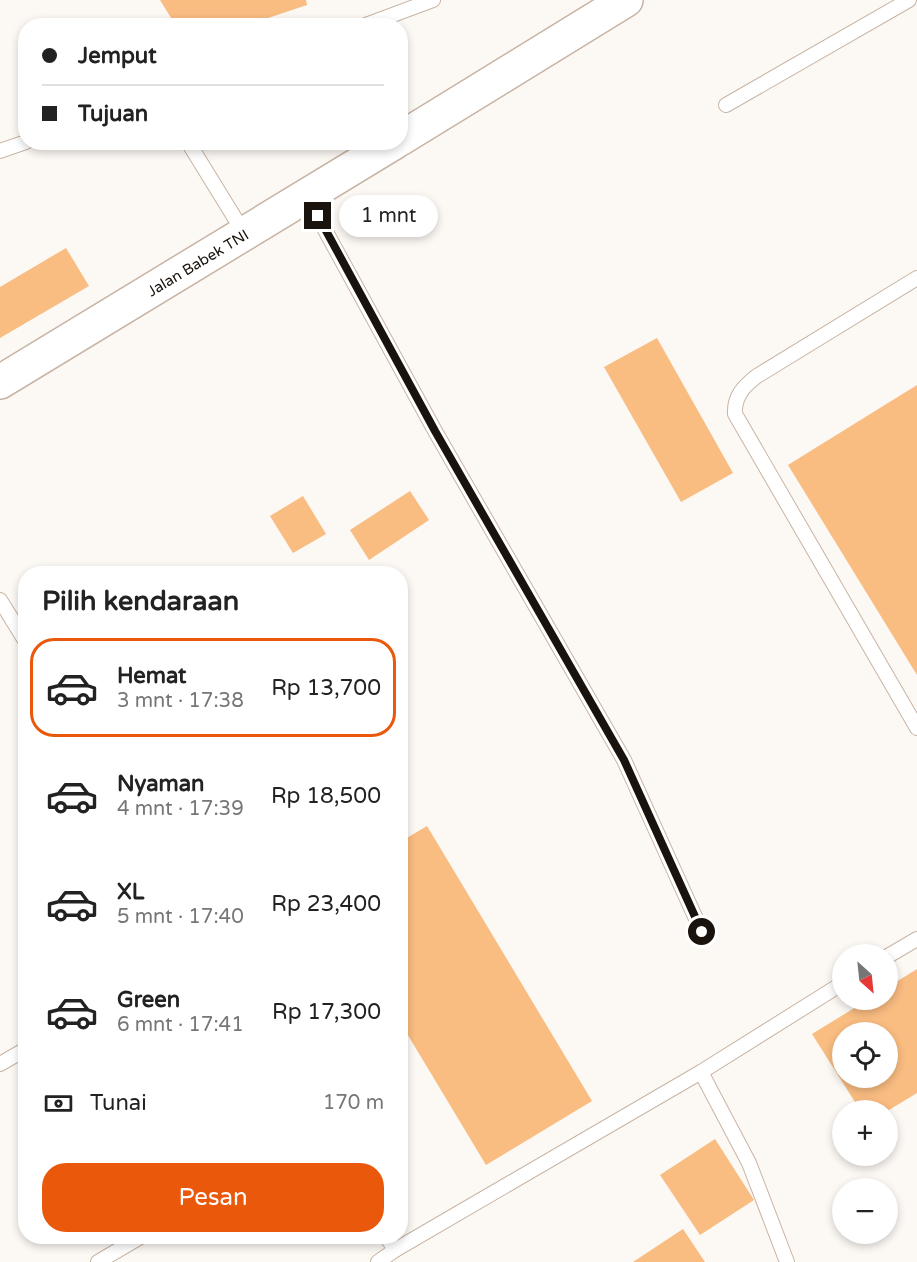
<!DOCTYPE html>
<html lang="id">
<meta charset="utf-8">
<style>
body{margin:0;font-family:"Varela Round",sans-serif;background:#f6f6f6;color:#222;height:100vh;display:flex;flex-direction:column;font-size:22px;white-space:nowrap}
*{box-sizing:border-box;margin:0}
p{font-size:20px;color:#767676}
.icon{flex:none;width:33px;height:33px;fill:none;stroke:currentColor;stroke-width:2;stroke-linecap:round;stroke-linejoin:round}
.map{position:relative;flex:1;overflow:hidden}
.sheet{position:absolute;left:18px;top:566px;width:390px;height:678px;display:flex;flex-direction:column;background:#fff;border-radius:24px;box-shadow:0 3px 9px #0003}
.sheet>*{flex:none}
.banner{position:absolute;left:18px;top:18px;width:390px;height:132px;border-radius:24px;box-shadow:0 3px 9px #0003;display:grid;align-content:center;height:132px;padding:0 24px;background:#fff}
.needle{width:39px;rotate:153deg}
.fabs{position:absolute;left:832px;top:944px;display:grid;gap:12px}
.fabs a{display:grid;place-items:center;width:66px;height:66px;border-radius:50%;background:#fff;box-shadow:0 3px 9px #0003;font-size:30px}
.end{position:absolute;width:27px;height:27px;margin:-14px;border:8px solid #1a130d;background:#fff;box-shadow:0 0 0 3px #fff}
.from{border-radius:50%}
.bubble{position:absolute;height:42px;border-radius:21px;background:#fff;box-shadow:0 3px 9px #0003;font-size:20px;font-weight:600;line-height:42px;text-align:center}
.banner b{display:flex;align-items:center;gap:21px;height:57px;font-size:22px}
.banner b+b{border-top:2px solid #e0e0e0}
.banner i{width:15px;height:15px;background:#222}
ul{padding:0;list-style:none}
li{display:flex;align-items:center;gap:18px;height:99px;margin:0 12px 9px;padding:0 12px;border:3px solid transparent;border-radius:24px}
li div{flex:1}
li b{display:block;font-size:22px}
li em{font-style:normal;font-weight:600}
li.on{border-color:#ea580c}
li>.icon{width:54px;height:54px;stroke-width:1.5}
h2{padding:0 24px;font-size:27px;line-height:72px}
.pay{display:flex;align-items:center;gap:15px;height:66px;padding:0 24px;font-size:22px}
.pay p{margin-inline-start:auto}
.action{display:flex;gap:12px;margin-top:auto;padding:12px 24px}
.action a{flex:1;height:69px;border-radius:24px;background:#ea580c;color:#fff;font-size:24px;font-weight:600;line-height:69px;text-align:center}
.map>svg:first-child{display:block}
.building{fill:#f9bc81;fill-rule:evenodd}
.lines{fill:none;stroke-linecap:round;stroke-linejoin:round}
.service-casing{stroke:#c8b4a3;stroke-width:16}
.tertiary-casing{stroke:#c8b4a3;stroke-width:36}
.service{stroke:#fff;stroke-width:14}
.tertiary{stroke:#fff;stroke-width:33}
.route{stroke:#1a130d;stroke-width:8}
.labels{text-anchor:middle;stroke-width:6;stroke-linejoin:round;paint-order:stroke}
.street-label{font-size:15px;fill:#1a130d;stroke:#fff}
</style>
<div class="map">
<svg width="917" height="1262" viewBox="0 0 917 1262">
<rect width="100%" height="100%" fill="#fcf8f4"/>
<g class="building">
<polygon points="160,0 306,0 307,5 244,26 176,26"/>
<polygon points="66,248 89,286 0,338 0,287"/>
<polygon points="657,338 733,473 681,502 604,367"/>
<polygon points="917,385 917,675 788,465"/>
<polygon points="410,491 429,520 369,560 350,530"/>
<polygon points="303,496 326,534 293,553 270,516"/>
<polygon points="427,826 592,1101 486,1165 400,1022 400,842"/>
<path d="M917 969V1093L889 1110H860L812 1034 869 999H888V987ZM843 1032H888V1077H843Z"/>
<polygon points="715,1139 754,1200 700,1235 660,1175"/>
<polygon points="683,1229 705,1262 633,1262"/>
</g>
<g class="lines">
<defs>
<g id="service">
<polyline points="363,26 433,0"/>
<polyline points="726,105 909,0"/>
<polyline points="188,142 244,233"/>
<polyline points="0,151 26,142"/>
<polyline points="307,197 435,431 624,760 702,932"/>
<path d="M917 278 757 376C744 386 734 396 735 414L917 728"/>
<polyline points="0,600 26,642"/>
<polyline points="888,956 917,939"/>
<polyline points="0,1064 26,1049"/>
<polyline points="386,1236 395,1250 701,1072"/>
<polyline points="98,1262 142,1236"/>
<polyline points="378,1262 395,1250"/>
<polyline points="787,1262 749,1163 701,1072 843,983"/>
</g>
<g id="tertiary">
<polyline points="400,139 626,0"/>
<polyline points="0,382 395,142"/>
</g>
</defs>
<use href="#service" class="service-casing"/>
<use href="#tertiary" class="tertiary-casing"/>
<use href="#service" class="service"/>
<use href="#tertiary" class="tertiary"/>
</g>
<g class="lines">
<polyline class="route" points="318,216 435,431 624,760 702,932"/>
</g>
<g class="labels">
<g class="street-label">
<text transform="translate(198 263) rotate(-31)" y="5">Jalan Babek TNI</text>
</g>
</g>
</svg>
<div class="fabs">
<a><svg class="needle" viewBox="-14 -14 28 28"><path d="M0-13l5 13h-10z" fill="#e53935"/><path d="M0 13l5-13h-10z" fill="#767676"/></svg></a>
<a><svg class="icon" aria-label="locate" viewBox="0 0 24 24"><circle cx="12" cy="12" r="6"/><path d="M12 2v4M12 18v4M2 12h4M18 12h4"/></svg></a>
<a>+</a>
<a>−</a>
</div>
<i class="end from" style="left:702px;top:932px"></i>
<i class="end" style="left:318px;top:216px"></i>
<div class="bubble" style="left:339px;top:195px;width:99px">1 mnt</div>
<div class="banner">
<b><i class="from"></i>Jemput</b>
<b><i></i>Tujuan</b>
</div>
<section class="sheet">
<h2>Pilih kendaraan</h2>
<ul>
<li class="on"><svg class="icon" aria-label="car" viewBox="0 0 24 24"><path d="M5 17H2v-5l4-1 3-4h7l3 4 3 1v5h-3M9 17h6M6 11h13"/><circle cx="7" cy="17" r="2"/><circle cx="17" cy="17" r="2"/></svg><div><b>Hemat</b><p>3 mnt · 17:38</p></div><em>Rp 13,700</em></li>
<li><svg class="icon" aria-label="car" viewBox="0 0 24 24"><path d="M5 17H2v-5l4-1 3-4h7l3 4 3 1v5h-3M9 17h6M6 11h13"/><circle cx="7" cy="17" r="2"/><circle cx="17" cy="17" r="2"/></svg><div><b>Nyaman</b><p>4 mnt · 17:39</p></div><em>Rp 18,500</em></li>
<li><svg class="icon" aria-label="car" viewBox="0 0 24 24"><path d="M5 17H2v-5l4-1 3-4h7l3 4 3 1v5h-3M9 17h6M6 11h13"/><circle cx="7" cy="17" r="2"/><circle cx="17" cy="17" r="2"/></svg><div><b>XL</b><p>5 mnt · 17:40</p></div><em>Rp 23,400</em></li>
<li><svg class="icon" aria-label="car" viewBox="0 0 24 24"><path d="M5 17H2v-5l4-1 3-4h7l3 4 3 1v5h-3M9 17h6M6 11h13"/><circle cx="7" cy="17" r="2"/><circle cx="17" cy="17" r="2"/></svg><div><b>Green</b><p>6 mnt · 17:41</p></div><em>Rp 17,300</em></li>
</ul>
<div class="pay"><svg class="icon" aria-label="cash" viewBox="0 0 24 24"><path d="M3 7h18v10H3z"/><circle cx="12" cy="12" r="2"/></svg>Tunai<p>170 m</p></div>
<div class="action"><a>Pesan</a></div>
</section>
</div>
